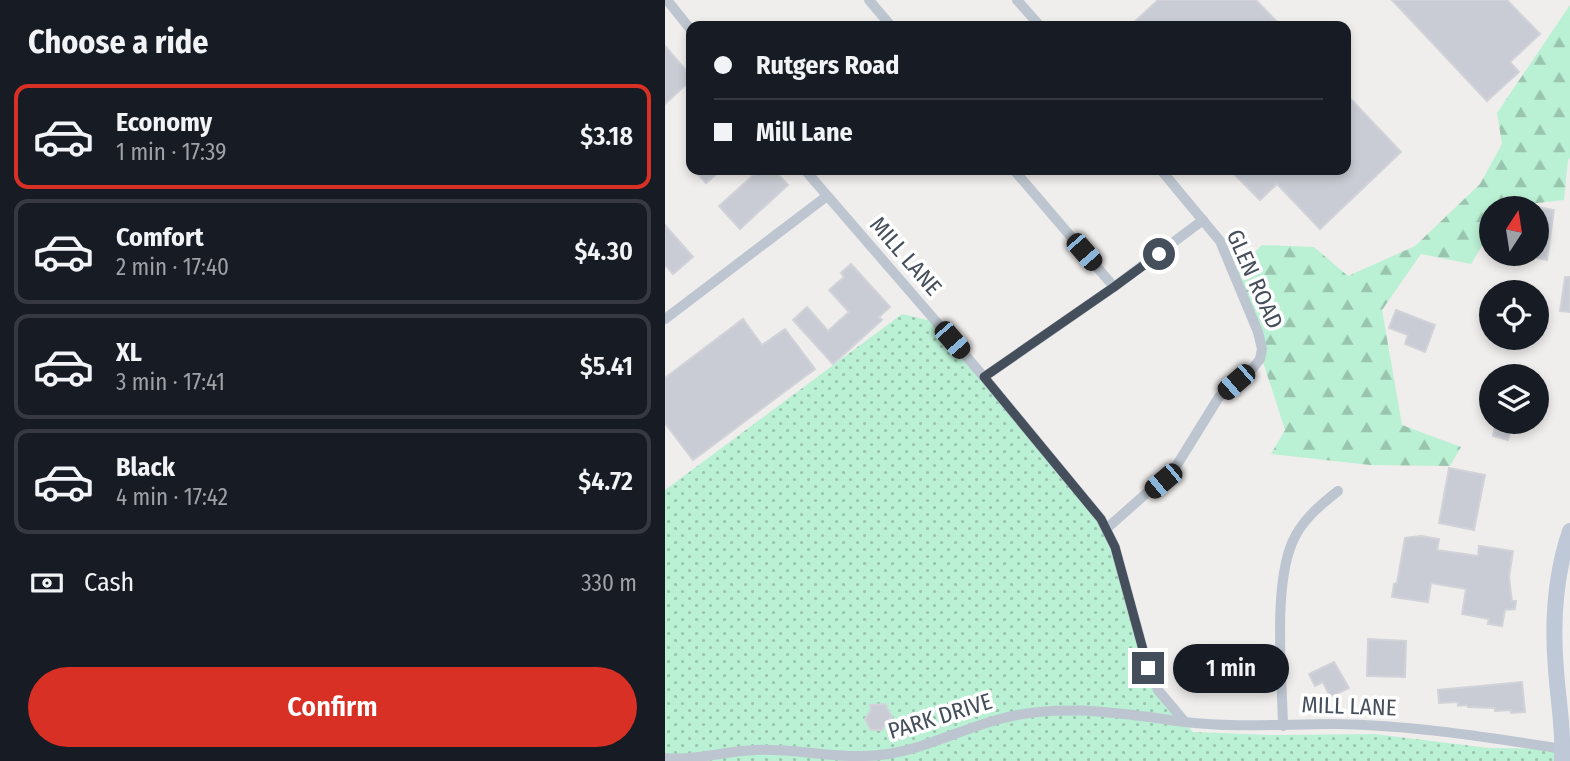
<!DOCTYPE html>
<meta charset="utf-8">
<style>
body{margin:0;font-family:"Fira Sans Condensed",sans-serif;background:#20242c;color:#f1f3f6;height:100vh;display:flex;flex-direction:column;font-size:26px;white-space:nowrap}
*{box-sizing:border-box;margin:0}
p{font-size:23px;color:#9ea1a6}
.icon{flex:none;width:38px;height:38px;fill:none;stroke:currentColor;stroke-width:2;stroke-linecap:round;stroke-linejoin:round}
.map{position:relative;flex:1;overflow:hidden}
.drawer{display:flex;flex-direction:column;background:#171b24;width:665px}
.drawer>*{flex:none}
.hud{position:absolute;left:21px;top:21px;width:665px;height:154px;border-radius:14px;box-shadow:0 4px 10px #0003;display:grid;align-content:center;height:154px;padding:0 28px;background:#171b24}
.needle{width:46px;rotate:12deg}
.tools{position:absolute;left:814px;top:196px;display:grid;gap:14px}
.tools a{display:grid;place-items:center;width:70px;height:70px;border-radius:50%;background:#171b24;box-shadow:0 4px 10px #0003;font-size:35px}
.end{position:absolute;width:32px;height:32px;margin:-16px;border:9px solid #454f5b;background:#fff;box-shadow:0 0 0 4px #fff}
.from{border-radius:50%}
.bubble{position:absolute;height:49px;border-radius:24px;background:#171b24;box-shadow:0 4px 10px #0003;font-size:23px;font-weight:600;line-height:49px;text-align:center}
.car{position:absolute;width:21px;height:42px;margin:-21px -10px;border-radius:9px;box-shadow:0 0 5px 2px #0007;background:linear-gradient(#222 24%,#8ab4d8 0 40%,#222 0 76%,#8ab4d8 0 86%,#222 0)}
.hud b{display:flex;align-items:center;gap:24px;height:66px;font-size:26px}
.hud b+b{border-top:2px solid #363941}
.hud i{width:18px;height:18px;background:#f1f3f6}
ul{padding:0;list-style:none}
li{display:flex;align-items:center;gap:21px;height:105px;margin:0 14px 10px;padding:0 14px;border:4px solid #363941;border-radius:14px}
li div{flex:1}
li b{display:block;font-size:26px}
li em{font-style:normal;font-weight:600}
li.active{border-color:#d93025}
li>.icon{width:63px;height:63px;stroke-width:1.5}
h2{padding:0 28px;font-size:32px;line-height:84px}
.pay{display:flex;align-items:center;gap:18px;height:77px;padding:0 28px;font-size:26px}
.pay p{margin-inline-start:auto}
.button{display:flex;gap:14px;margin-top:auto;padding:14px 28px}
.button a{flex:1;height:80px;border-radius:42px;background:#d93025;color:#fff;font-size:28px;font-weight:600;line-height:80px;text-align:center}
main{display:flex;flex:1;min-height:0}
.map>svg:first-child{display:block}
.forest{fill:url(#forest-firs)}
.park{fill:url(#park-dots)}
.building{fill:#c9ccd4;stroke:#d1d3d9;stroke-width:2}
.lines{fill:none;stroke-linecap:round;stroke-linejoin:round}
.street{stroke:#bdc6d0;stroke-width:10}
.secondary{stroke:#bfc8d7;stroke-width:16}
.route{stroke:#454f5b;stroke-width:9}
.labels{text-anchor:middle;stroke-width:7;stroke-linejoin:round;paint-order:stroke}
.street-label{font-size:23px;fill:#454f5b;stroke:#fff}
</style>
<main>
<section class="drawer">
<h2>Choose a ride</h2>
<ul>
<li class="active"><svg class="icon" aria-label="car" viewBox="0 0 24 24"><path d="M5 17H2v-5l4-1 3-4h7l3 4 3 1v5h-3M9 17h6M6 11h13"/><circle cx="7" cy="17" r="2"/><circle cx="17" cy="17" r="2"/></svg><div><b>Economy</b><p>1 min · 17:39</p></div><em>$3.18</em></li>
<li><svg class="icon" aria-label="car" viewBox="0 0 24 24"><path d="M5 17H2v-5l4-1 3-4h7l3 4 3 1v5h-3M9 17h6M6 11h13"/><circle cx="7" cy="17" r="2"/><circle cx="17" cy="17" r="2"/></svg><div><b>Comfort</b><p>2 min · 17:40</p></div><em>$4.30</em></li>
<li><svg class="icon" aria-label="car" viewBox="0 0 24 24"><path d="M5 17H2v-5l4-1 3-4h7l3 4 3 1v5h-3M9 17h6M6 11h13"/><circle cx="7" cy="17" r="2"/><circle cx="17" cy="17" r="2"/></svg><div><b>XL</b><p>3 min · 17:41</p></div><em>$5.41</em></li>
<li><svg class="icon" aria-label="car" viewBox="0 0 24 24"><path d="M5 17H2v-5l4-1 3-4h7l3 4 3 1v5h-3M9 17h6M6 11h13"/><circle cx="7" cy="17" r="2"/><circle cx="17" cy="17" r="2"/></svg><div><b>Black</b><p>4 min · 17:42</p></div><em>$4.72</em></li>
</ul>
<div class="pay"><svg class="icon" aria-label="cash" viewBox="0 0 24 24"><path d="M3 7h18v10H3z"/><circle cx="12" cy="12" r="2"/></svg>Cash<p>330 m</p></div>
<div class="button"><a>Confirm</a></div>
</section>
<div class="map">
<svg width="905" height="761" viewBox="0 0 905 761">
<defs>
<pattern id="forest-firs" width="22" height="20" patternUnits="userSpaceOnUse" patternTransform="scale(1.75)"><rect width="22" height="20" fill="#baf0d4"/><path d="M5 1l3.5 6h-7zM16 11l3.5 6h-7z" fill="#99c5af"/></pattern>
<pattern id="park-dots" width="8" height="8" patternUnits="userSpaceOnUse" patternTransform="scale(1.75)"><rect width="8" height="8" fill="#baf0d4"/><path d="M2 2h.1M6 6h.1" fill="none" stroke="#99c5af" stroke-width="1.8" stroke-linecap="round"/></pattern>
</defs>
<rect width="100%" height="100%" fill="#f0eeed"/>
<polygon class="forest" points="905,5 905,158 903,160 899,200 826,208 826,231 806,264 756,254 717,310 737,425 796,447 785,466 705,465 606,454 620,430 569,272 597,245 649,247 683,276 750,246 815,184 837,144 832,113"/>
<polygon class="park" points="237,314 271,322 436,519 483,668 506,706 528,732 608,735 709,734 824,748 898,749 897,761 0,761 0,490"/>
<g class="building">
<polygon points="493,0 591,0 616,26 465,26"/>
<polygon points="727,0 842,0 875,34 845,62 854,72 822,101"/>
<polygon points="0,46 26,76 26,80 0,104"/>
<polygon points="681,94 736,152 655,229 612,184 595,200 565,170 681,170"/>
<polygon points="29,170 56,170 41,183"/>
<polygon points="94,170 109,170 123,185 75,229 54,206"/>
<polygon points="872,207 889,210 882,260 872,258"/>
<polygon points="0,225 28,257 8,274 0,265"/>
<polygon points="186,264 225,307 214,317 217,320 168,364 128,320 142,307 163,331 184,312 164,290 179,277 176,273"/>
<polygon points="900,277 905,277 905,312 895,311"/>
<polygon points="731,310 770,325 760,352 740,344 743,335 724,328"/>
<polygon points="78,319 97,345 120,329 150,369 28,460 0,423 0,378"/>
<polygon points="831,422 848,422 843,440 828,436"/>
<polygon points="784,468 820,475 809,530 774,523"/>
<polygon points="756,536 774,539 772,550 813,556 814,546 848,551 844,577 847,601 851,601 850,609 840,610 837,626 823,624 824,619 797,614 801,589 766,583 763,602 727,597 729,584 732,583 740,538"/>
<polygon points="703,639 741,641 740,677 702,676"/>
<polygon points="669,662 684,688 665,697 658,682 650,686 644,674"/>
<polygon points="857,682 860,712 846,713 846,710 830,711 830,708 803,707 802,705 793,706 793,702 774,703 773,690"/>
<polygon points="220,704 227,717 223,720 217,730 206,730 200,719 206,710 205,705"/>
</g>
<g class="lines">
<g class="street">
<polyline points="2,0 26,30"/>
<polyline points="204,0 226,26"/>
<polyline points="352,0 375,26"/>
<path d="M140 170 319 377 436 519 450 547 483 668 493 690 520 722C570 728 619 724 669 724 746 725 822 737 898 749"/>
<polyline points="349,170 449,287"/>
<polyline points="0,319 162,196"/>
<polyline points="319,377 449,287 538,220"/>
<polyline points="441,529 510,468 554,397 588,368 595,359 597,349 593,332 555,241 496,170"/>
<path d="M618 726C617 675 608 589 627 543 636 521 654 506 673 491"/>
<path d="M0 758C30 761 60 751 90 750 134 748 179 761 223 754 261 748 297 729 335 719 395 702 459 714 520 722"/>
</g>
<path class="secondary" d="M897 761C899 730 893 700 891 670 887 623 890 575 905 531"/>
</g>
<g class="lines">
<polyline class="route" points="483,668 450,547 436,519 319,377 449,287 494,254"/>
</g>
<g class="labels">
<g class="street-label">
<text transform="translate(241 256) rotate(49)" y="8">MILL LANE</text>
<text transform="translate(590 279) rotate(66)" y="8">GLEN ROAD</text>
<text transform="translate(684 706) rotate(2)" y="8">MILL LANE</text>
<text transform="translate(275 716) rotate(-17)" y="8">PARK DRIVE</text>
</g>
</g>
</svg>
<div class="tools">
<a><svg class="needle" viewBox="-14 -14 28 28"><path d="M0-13l5 13h-10z" fill="#e53935"/><path d="M0 13l5-13h-10z" fill="#9ea1a6"/></svg></a>
<a><svg class="icon" aria-label="locate" viewBox="0 0 24 24"><circle cx="12" cy="12" r="6"/><path d="M12 2v4M12 18v4M2 12h4M18 12h4"/></svg></a>
<a><svg class="icon" aria-label="layers" viewBox="0 0 24 24"><path d="M12 4l9 5-9 5-9-5zM3 14l9 5 9-5"/></svg></a>
</div>
<i class="end from" style="left:494px;top:254px"></i>
<i class="end" style="left:483px;top:668px"></i>
<div class="bubble" style="left:508px;top:644px;width:116px">1 min</div>
<i class="car" style="left:419px;top:252px;rotate:139deg"></i>
<i class="car" style="left:287px;top:340px;rotate:139deg"></i>
<i class="car" style="left:571px;top:382px;rotate:229deg"></i>
<i class="car" style="left:498px;top:481px;rotate:230deg"></i>
<div class="hud">
<b><i class="from"></i>Rutgers Road</b>
<b><i></i>Mill Lane</b>
</div>
</div>
</main>
